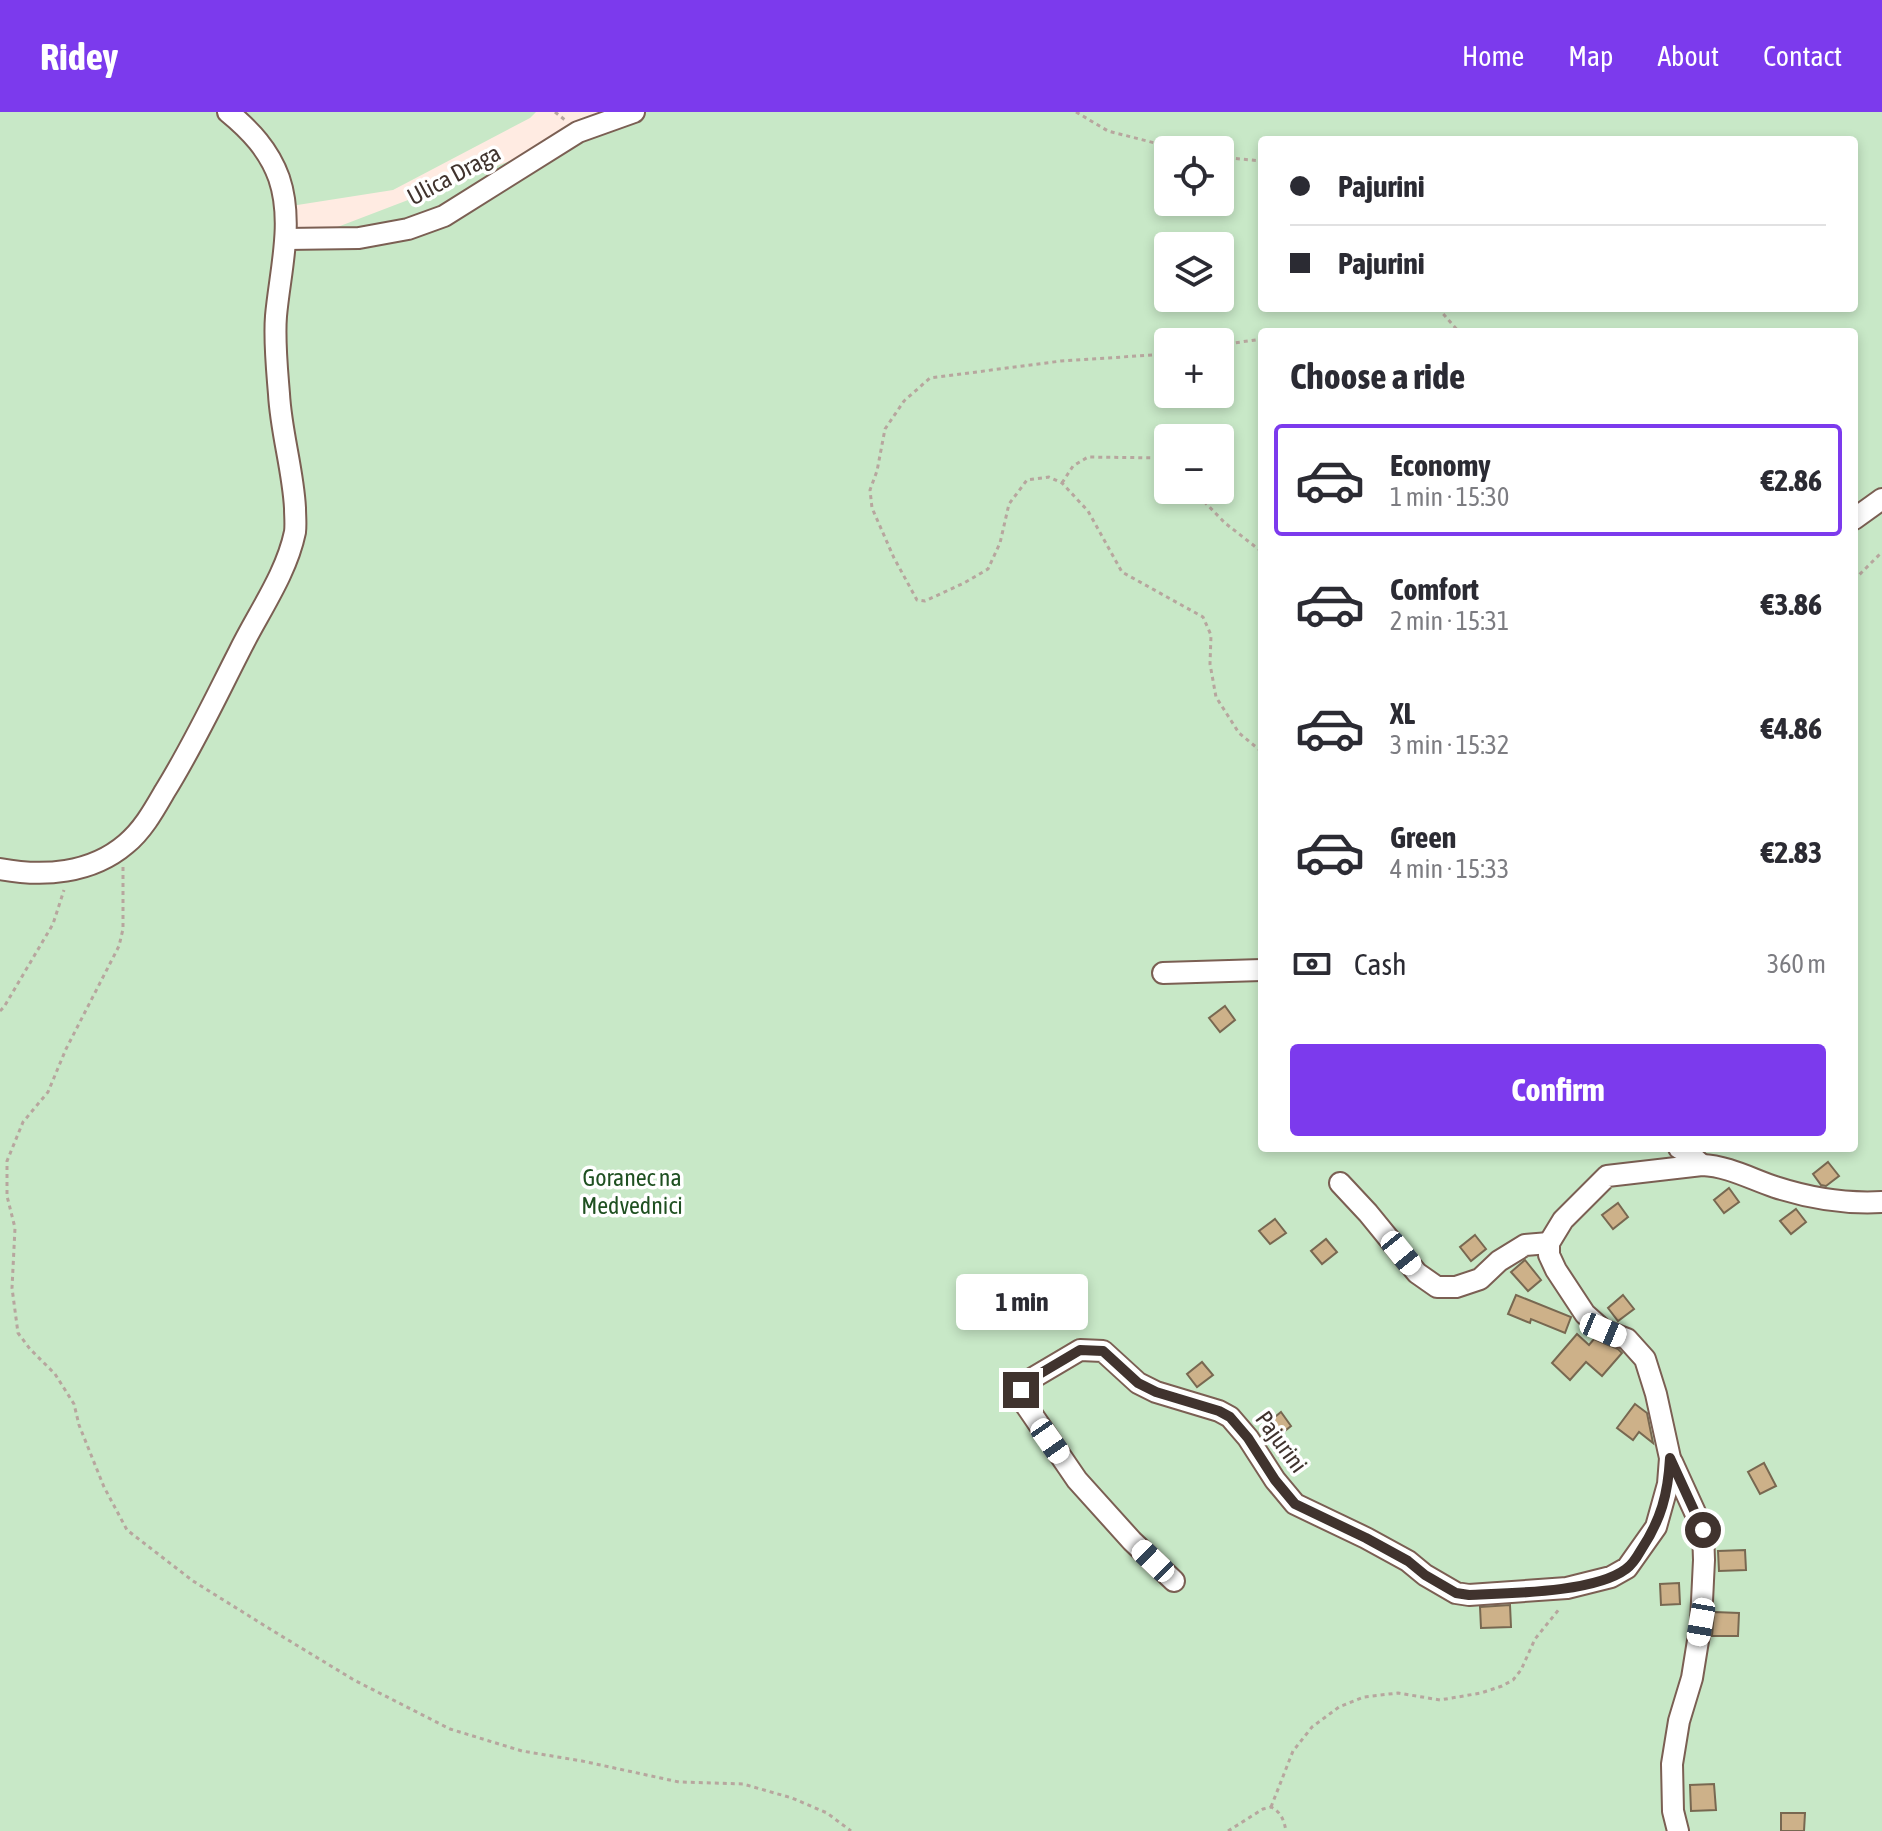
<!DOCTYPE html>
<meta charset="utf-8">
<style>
body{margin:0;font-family:"Asap Condensed",sans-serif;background:#f7f7f7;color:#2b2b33;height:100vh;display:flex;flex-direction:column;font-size:30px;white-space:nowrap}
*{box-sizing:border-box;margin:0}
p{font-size:26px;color:#7c7c81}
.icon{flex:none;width:44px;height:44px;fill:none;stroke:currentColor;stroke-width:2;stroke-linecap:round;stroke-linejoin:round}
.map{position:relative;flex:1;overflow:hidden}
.side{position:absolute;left:1258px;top:216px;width:600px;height:824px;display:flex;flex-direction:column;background:#fff;border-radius:8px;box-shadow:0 4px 12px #0003}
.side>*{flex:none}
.top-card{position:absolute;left:1258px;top:24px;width:600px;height:176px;border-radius:8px;box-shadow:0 4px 12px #0003;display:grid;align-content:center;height:176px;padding:0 32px;background:#fff}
.controls{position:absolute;left:1154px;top:24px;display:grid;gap:16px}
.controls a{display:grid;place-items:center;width:80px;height:80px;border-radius:8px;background:#fff;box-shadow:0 4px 12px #0003;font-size:40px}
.end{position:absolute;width:36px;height:36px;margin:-18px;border:10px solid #40332e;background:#fff;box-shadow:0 0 0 4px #fff}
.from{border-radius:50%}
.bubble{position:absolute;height:56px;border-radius:8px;background:#fff;box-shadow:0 4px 12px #0003;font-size:26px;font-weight:700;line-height:56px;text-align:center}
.car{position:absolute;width:24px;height:48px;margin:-24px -12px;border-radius:10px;box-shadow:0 0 6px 2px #0007;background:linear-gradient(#fff 24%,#345 0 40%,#fff 0 76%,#345 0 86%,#fff 0)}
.top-card b{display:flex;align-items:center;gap:28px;height:76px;font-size:30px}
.top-card b+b{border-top:2px solid #e1e1e2}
.top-card i{width:20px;height:20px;background:#2b2b33}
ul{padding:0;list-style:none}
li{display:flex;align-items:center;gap:24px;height:112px;margin:0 16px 12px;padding:0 16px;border:4px solid transparent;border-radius:8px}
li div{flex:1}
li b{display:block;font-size:30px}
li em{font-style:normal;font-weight:700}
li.selected{border-color:#7c3aed}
li>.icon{width:72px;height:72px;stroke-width:1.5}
h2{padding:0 32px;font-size:36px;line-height:96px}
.pay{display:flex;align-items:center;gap:20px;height:88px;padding:0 32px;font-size:30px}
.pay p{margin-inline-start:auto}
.cta{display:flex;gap:16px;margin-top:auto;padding:16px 32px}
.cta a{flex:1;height:92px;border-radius:8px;background:#7c3aed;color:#fff;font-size:32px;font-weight:700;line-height:92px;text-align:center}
header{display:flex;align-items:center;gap:48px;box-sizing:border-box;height:112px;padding:0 40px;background:#7c3aed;color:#fff}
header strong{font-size:38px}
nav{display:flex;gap:44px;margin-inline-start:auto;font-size:28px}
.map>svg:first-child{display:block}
.green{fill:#c8e8c7;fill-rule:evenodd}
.building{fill:#cdb189;stroke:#786851;stroke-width:2}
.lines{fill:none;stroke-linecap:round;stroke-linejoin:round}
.minor-casing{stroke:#7b5f53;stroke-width:24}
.path{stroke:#b7a69e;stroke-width:3;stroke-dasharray:4 4;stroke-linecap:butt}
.minor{stroke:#fff;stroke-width:20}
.route{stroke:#40332e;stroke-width:10}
.labels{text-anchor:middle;stroke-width:7;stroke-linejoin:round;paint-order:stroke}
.street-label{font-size:24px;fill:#40332e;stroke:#fff}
.park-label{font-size:24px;fill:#1f5021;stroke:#fff}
</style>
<header>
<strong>Ridey</strong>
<nav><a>Home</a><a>Map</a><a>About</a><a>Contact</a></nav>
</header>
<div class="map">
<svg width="1882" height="1719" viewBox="0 0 1882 1719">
<rect width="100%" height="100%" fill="#ffebe2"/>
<path class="green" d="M0 0H536L530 6 393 78 291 94 280 137 638 0H1882V1719H0ZM1262 28H1854V196H1262ZM1168 38H1220V90H1168ZM1168 134H1220V186H1168ZM1262 220H1854V1036H1262ZM1168 230H1220V282H1168ZM1168 326H1220V378H1168Z"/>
<g class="building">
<polygon points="1225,894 1235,908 1220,920 1209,906"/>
<polygon points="1828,1050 1839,1064 1826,1074 1821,1073 1813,1062"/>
<polygon points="1729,1076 1739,1090 1724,1101 1714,1088"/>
<polygon points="1618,1091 1628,1105 1613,1117 1602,1103"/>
<polygon points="1796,1097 1806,1110 1791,1122 1780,1109"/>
<polygon points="1275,1107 1286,1121 1270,1132 1259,1119"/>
<polygon points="1475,1123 1486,1137 1471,1149 1460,1135"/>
<polygon points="1326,1127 1337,1140 1322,1152 1311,1139"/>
<polygon points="1525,1148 1541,1168 1528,1179 1511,1160"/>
<polygon points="1516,1183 1571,1205 1565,1221 1531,1207 1530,1211 1508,1202"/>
<polygon points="1623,1183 1634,1197 1618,1209 1608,1196"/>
<polygon points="1577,1222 1589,1233 1594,1227 1618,1237 1622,1241 1602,1264 1586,1250 1570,1268 1552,1251"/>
<polygon points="1202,1250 1213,1263 1197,1275 1187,1262"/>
<polygon points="1635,1292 1647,1301 1653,1331 1639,1320 1633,1328 1617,1316"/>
<polygon points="1281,1300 1291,1314 1276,1326 1265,1313"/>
<polygon points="1764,1351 1776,1374 1760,1382 1748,1360"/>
<polygon points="1745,1438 1746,1458 1719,1459 1718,1439"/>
<polygon points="1679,1471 1680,1492 1661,1493 1660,1472"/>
<polygon points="1510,1493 1511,1515 1481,1516 1480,1495"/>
<polygon points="1714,1500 1739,1501 1738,1524 1712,1524"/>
<polygon points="1714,1672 1716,1698 1691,1699 1690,1673"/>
<polygon points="1781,1701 1805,1701 1804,1719 1781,1719"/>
</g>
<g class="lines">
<defs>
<g id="minor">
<polyline points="286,127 359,126 408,117 444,104 578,20 634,0"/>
<polyline points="1854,407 1882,387"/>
<path d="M0 757C43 765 91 762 126 732 143 718 154 698 165 679 193 634 215 587 239 540 258 501 286 463 295 420 296 412 295 404 295 396 293 358 281 320 279 282 277 257 274 229 276 204 280 159 294 110 279 66 269 38 250 18 228 0"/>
<polyline points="1163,861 1262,858"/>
<polyline points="1679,1036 1687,1040 1702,1053"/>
<polyline points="1340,1071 1368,1101 1417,1161 1437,1175 1456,1175 1480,1167 1499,1149 1525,1133 1549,1131"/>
<polyline points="1672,1350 1703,1418 1704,1448 1701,1510 1692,1566 1679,1609 1672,1652 1673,1699 1678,1719"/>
<path d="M1174 1469 1132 1429 1077 1368 1025 1292 1021 1278 1031 1267 1080 1238 1103 1239 1138 1271 1156 1280 1219 1299 1230 1305 1248 1326 1275 1368 1295 1392 1366 1426 1408 1449 1425 1463 1456 1481 1469 1483 1567 1476 1611 1465 1627 1456 1656 1415 1668 1372 1670 1346 1656 1282 1645 1247 1627 1227 1603 1218 1585 1202 1556 1158 1549 1143V1131L1563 1108 1607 1064 1702 1053C1728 1054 1751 1067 1775 1075 1809 1086 1847 1092 1882 1090"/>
</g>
</defs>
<use href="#minor" class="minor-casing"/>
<g class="path">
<polyline points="555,0 565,8"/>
<polyline points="1076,0 1108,19 1182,38"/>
<polyline points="1220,45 1262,49"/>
<polyline points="1438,196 1459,220"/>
<polyline points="1220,233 1262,227"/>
<polyline points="1168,242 1061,249 930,266 904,289 885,317 877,359 870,378 872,396 894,446 917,488 925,489 964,471 988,457 1000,431 1009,392 1027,368 1049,365 1062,371 1088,399 1122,460 1203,505 1211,523 1210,552 1216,585 1239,621 1262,640"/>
<polyline points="1062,371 1073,354 1088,345 1164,346 1168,350"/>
<polyline points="1193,378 1225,411 1262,440"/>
<polyline points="1854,468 1882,440"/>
<polyline points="123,755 123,817 119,834 66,937 48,980 23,1010 7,1049 7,1084 15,1116 12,1176 18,1221 30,1237 55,1262 74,1292 79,1313 104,1375 127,1418 193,1469 270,1517 354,1568 450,1617 522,1639 582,1649 679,1670 743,1672 792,1686 827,1701 851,1719"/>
<polyline points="0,899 4,895 53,812 64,778"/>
<polyline points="1271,1695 1293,1639 1312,1615 1339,1595 1364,1585 1398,1581 1440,1588 1481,1581 1502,1574 1513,1568 1521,1558 1535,1527 1560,1496"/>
<path d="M1228 1719 1263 1697 1271 1695C1281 1700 1284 1708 1286 1719"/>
</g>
<use href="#minor" class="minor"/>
</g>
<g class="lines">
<path class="route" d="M1021 1278 1031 1267 1080 1238 1103 1239 1138 1271 1156 1280 1219 1299 1230 1305 1248 1326 1275 1368 1295 1392 1366 1426 1408 1449 1425 1463 1456 1481 1469 1483C1509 1481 1594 1481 1626 1457 1632 1453 1637 1445 1641 1438 1661 1408 1668 1382 1670 1346L1703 1418"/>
</g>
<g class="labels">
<g class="street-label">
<text transform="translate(454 63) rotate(-28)" y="8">Ulica Draga</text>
<text transform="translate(1281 1330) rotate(54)" y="8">Pajurini</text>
</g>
<g class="park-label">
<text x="632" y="1074">Goranec na<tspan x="632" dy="28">Medvednici</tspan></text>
</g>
</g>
</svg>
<div class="controls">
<a><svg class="icon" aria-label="locate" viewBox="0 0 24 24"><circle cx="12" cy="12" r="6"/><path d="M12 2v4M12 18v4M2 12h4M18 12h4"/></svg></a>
<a><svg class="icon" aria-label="layers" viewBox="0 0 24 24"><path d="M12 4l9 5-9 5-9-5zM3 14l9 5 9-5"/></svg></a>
<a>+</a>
<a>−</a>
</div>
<i class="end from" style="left:1703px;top:1418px"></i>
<i class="end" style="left:1021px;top:1278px"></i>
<div class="bubble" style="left:956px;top:1162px;width:132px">1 min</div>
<i class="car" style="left:1401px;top:1141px;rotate:141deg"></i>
<i class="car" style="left:1603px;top:1218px;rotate:113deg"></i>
<i class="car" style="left:1050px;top:1329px;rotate:145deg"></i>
<i class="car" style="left:1153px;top:1449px;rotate:314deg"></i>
<i class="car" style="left:1701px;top:1510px;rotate:190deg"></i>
<div class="top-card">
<b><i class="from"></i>Pajurini</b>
<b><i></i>Pajurini</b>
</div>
<section class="side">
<h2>Choose a ride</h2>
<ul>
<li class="selected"><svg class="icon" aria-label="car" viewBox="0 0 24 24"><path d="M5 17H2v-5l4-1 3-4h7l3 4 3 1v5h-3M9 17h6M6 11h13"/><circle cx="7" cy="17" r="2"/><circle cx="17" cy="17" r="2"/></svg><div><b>Economy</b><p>1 min · 15:30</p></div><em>€2.86</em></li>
<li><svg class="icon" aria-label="car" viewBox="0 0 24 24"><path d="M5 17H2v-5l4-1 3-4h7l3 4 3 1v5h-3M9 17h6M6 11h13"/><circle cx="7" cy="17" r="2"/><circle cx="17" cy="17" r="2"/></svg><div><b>Comfort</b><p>2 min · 15:31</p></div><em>€3.86</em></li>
<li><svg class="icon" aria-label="car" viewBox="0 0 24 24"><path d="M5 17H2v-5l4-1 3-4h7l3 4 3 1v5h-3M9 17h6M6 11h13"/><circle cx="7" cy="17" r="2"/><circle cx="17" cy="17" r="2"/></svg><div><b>XL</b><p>3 min · 15:32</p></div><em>€4.86</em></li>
<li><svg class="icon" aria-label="car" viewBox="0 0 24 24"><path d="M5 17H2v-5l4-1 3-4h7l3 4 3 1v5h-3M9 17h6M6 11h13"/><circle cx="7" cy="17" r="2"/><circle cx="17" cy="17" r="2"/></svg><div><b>Green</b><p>4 min · 15:33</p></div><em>€2.83</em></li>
</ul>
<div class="pay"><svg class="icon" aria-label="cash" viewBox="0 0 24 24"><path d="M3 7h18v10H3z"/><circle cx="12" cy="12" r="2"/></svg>Cash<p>360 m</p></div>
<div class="cta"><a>Confirm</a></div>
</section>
</div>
